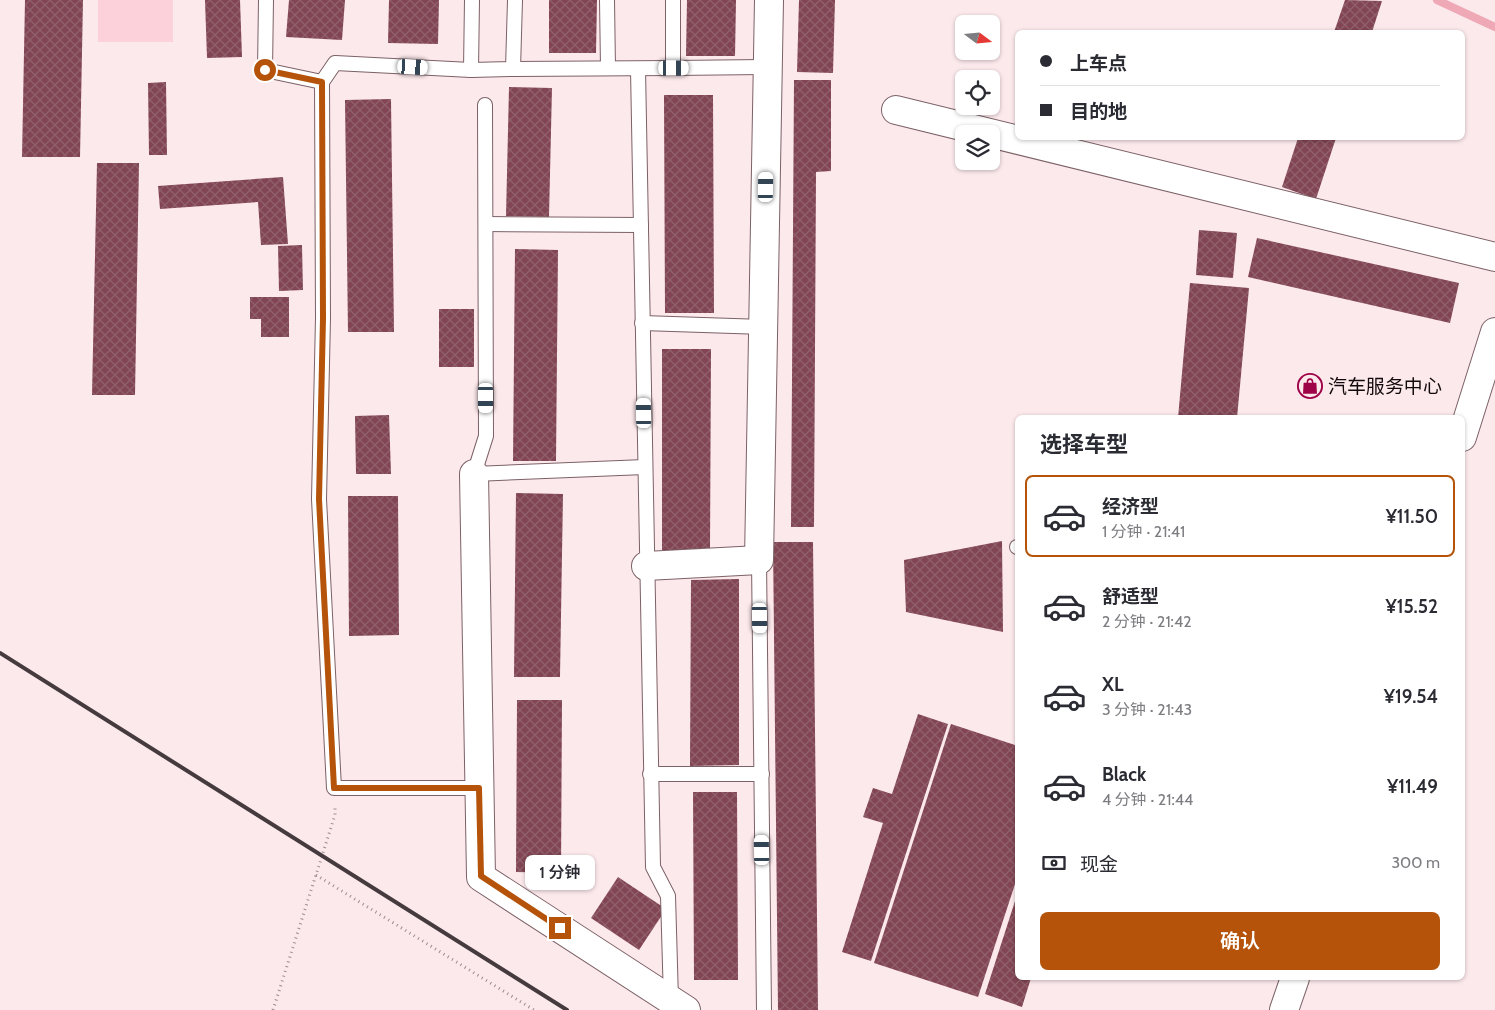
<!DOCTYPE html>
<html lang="zh">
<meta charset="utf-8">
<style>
body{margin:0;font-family:Cabin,"Noto Sans SC",sans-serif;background:#f2f2f3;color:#2b2b33;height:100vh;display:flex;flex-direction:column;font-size:19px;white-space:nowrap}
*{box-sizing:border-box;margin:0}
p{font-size:16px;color:#7c7c81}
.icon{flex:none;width:28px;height:28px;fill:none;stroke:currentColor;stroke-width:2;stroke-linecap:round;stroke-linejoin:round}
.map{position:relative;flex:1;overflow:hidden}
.side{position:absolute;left:1015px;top:415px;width:450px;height:565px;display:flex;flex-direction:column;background:#fff;border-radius:8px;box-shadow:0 1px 4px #0004}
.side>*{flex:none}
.top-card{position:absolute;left:1015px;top:30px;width:450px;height:110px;border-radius:8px;box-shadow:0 1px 4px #0004;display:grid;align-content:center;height:110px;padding:0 25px;background:#fff}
.needle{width:32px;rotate:106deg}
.tools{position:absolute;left:955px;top:15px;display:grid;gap:10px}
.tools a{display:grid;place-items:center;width:45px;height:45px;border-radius:8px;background:#fff;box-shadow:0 1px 4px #0004;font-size:25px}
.end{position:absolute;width:22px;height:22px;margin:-11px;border:6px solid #b45309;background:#fff;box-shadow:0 0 0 2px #fff}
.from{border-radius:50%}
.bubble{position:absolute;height:35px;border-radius:8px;background:#fff;box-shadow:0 1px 4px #0004;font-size:16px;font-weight:600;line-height:35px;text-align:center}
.car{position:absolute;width:15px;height:30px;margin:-15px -8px;border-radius:6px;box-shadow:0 0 4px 1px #0007;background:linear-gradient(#fff 24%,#345 0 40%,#fff 0 76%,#345 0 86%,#fff 0)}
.top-card b{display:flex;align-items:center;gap:18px;height:48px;font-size:19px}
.top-card b+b{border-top:1px solid #e1e1e2}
.top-card i{width:12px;height:12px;background:#2b2b33}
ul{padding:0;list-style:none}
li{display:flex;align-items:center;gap:15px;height:82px;margin:0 10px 8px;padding:0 15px;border:2px solid transparent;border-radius:8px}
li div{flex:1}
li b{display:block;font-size:19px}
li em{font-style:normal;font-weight:600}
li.active{border-color:#b45309}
li>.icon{width:45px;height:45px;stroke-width:1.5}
h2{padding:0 25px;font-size:22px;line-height:60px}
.pay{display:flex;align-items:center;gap:12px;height:55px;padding:0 25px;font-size:19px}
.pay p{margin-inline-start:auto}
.cta{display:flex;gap:10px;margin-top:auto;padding:10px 25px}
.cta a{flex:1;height:58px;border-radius:8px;background:#b45309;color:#fff;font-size:20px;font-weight:600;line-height:58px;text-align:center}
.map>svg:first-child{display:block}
.park{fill:#fdd1d9}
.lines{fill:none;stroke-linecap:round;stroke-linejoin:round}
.stream{stroke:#eea8b6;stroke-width:8}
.building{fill:url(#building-cross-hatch)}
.lane-casing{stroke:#7c6166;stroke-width:16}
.street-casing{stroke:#7c6166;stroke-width:30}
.highway-casing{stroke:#7c6166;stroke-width:30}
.path{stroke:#9b8c8f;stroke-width:3;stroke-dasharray:1 4;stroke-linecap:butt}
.lane{stroke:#fff;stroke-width:14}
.street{stroke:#fff;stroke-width:28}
.highway{stroke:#fff;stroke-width:28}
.rail{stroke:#453a3d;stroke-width:4}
.route{stroke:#b45309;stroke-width:6}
.labels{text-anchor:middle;stroke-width:5;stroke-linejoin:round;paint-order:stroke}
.poi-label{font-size:19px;fill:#12090b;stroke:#fce9ec;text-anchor:start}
</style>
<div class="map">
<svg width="1495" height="1010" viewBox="0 0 1495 1010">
<defs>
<pattern id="building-cross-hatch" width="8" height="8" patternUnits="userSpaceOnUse" patternTransform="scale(1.25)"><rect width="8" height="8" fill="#824553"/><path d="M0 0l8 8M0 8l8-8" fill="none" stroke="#90616c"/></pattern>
</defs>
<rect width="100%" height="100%" fill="#fce9ec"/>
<rect class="park" x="98" y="0" width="75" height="42"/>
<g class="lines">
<polyline class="stream" points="1437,0 1495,27"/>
</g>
<g class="building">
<polygon points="25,0 83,0 80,157 22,157"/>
<polygon points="205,0 240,0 242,57 207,58"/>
<polygon points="289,0 345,0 342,40 286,37"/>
<polygon points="389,0 439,0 438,44 388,43"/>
<polygon points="549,0 597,0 596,53 549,53"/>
<polygon points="687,0 736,0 735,56 686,56"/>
<polygon points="799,0 835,0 833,73 797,72"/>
<polygon points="1345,0 1382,1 1372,32 1334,32"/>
<polygon points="794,80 831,80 831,171 816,172 814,527 791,527"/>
<polygon points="166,82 167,155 149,155 148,83"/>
<polygon points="509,87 552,88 549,217 506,216"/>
<polygon points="664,95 713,95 714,313 665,313"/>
<polygon points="391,99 394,332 348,332 345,100"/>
<polygon points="1298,138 1336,138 1316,199 1282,187"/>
<polygon points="97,163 139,163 135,395 92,395"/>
<polygon points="283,177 288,244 261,245 258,202 160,209 158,186"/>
<polygon points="1199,230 1237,233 1233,278 1196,275"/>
<polygon points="1257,238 1459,283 1450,323 1248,277"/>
<polygon points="302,245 303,290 279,291 278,246"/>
<polygon points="515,249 558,250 556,461 513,461"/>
<polygon points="1190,283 1249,288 1237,418 1178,418"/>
<polygon points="250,297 289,297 289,337 261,337 261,319 250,319"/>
<rect x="439" y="309" width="35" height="58"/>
<polygon points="662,349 711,349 710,550 662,550"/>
<polygon points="389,415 391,474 356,474 355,416"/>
<polygon points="516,493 563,494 560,677 514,677"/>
<polygon points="348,496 398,496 399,635 349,636"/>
<polygon points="1002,541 1003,632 906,612 904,560"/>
<polygon points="773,542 813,542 818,1010 778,1010"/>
<polygon points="739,579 739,765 690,766 691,580"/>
<polygon points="517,700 562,700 561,873 516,872"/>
<polygon points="918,714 948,724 871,961 842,952 883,823 863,817 873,788 892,794"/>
<polygon points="951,724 1018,746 1018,875 978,997 874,963"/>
<polygon points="693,792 737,792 738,980 694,980"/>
<polygon points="618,877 666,909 639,950 591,918"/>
<polygon points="1017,895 1018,978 1031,978 1022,1007 985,994"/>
</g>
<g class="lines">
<defs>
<g id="lane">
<polyline points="266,0 265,70 322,82 323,318 319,499 334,788 479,788"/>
<polyline points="472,0 471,70 513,69 515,0"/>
<polyline points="607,0 608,68"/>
<polyline points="673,0 673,68 768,67"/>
<polyline points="513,69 673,68"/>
<polyline points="638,69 653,867 668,896 671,1000"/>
<polyline points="322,82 335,63 471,70"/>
<polyline points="485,105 486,436 474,474 645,467"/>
<polyline points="486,224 641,225"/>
<polyline points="642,323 764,327"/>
<polyline points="1017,547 1018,547"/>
<polyline points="759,560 764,1010"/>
<polyline points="650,774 762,774"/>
</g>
<g id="street">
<polyline points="896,110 1495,257"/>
<polyline points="474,474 481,877 686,1010"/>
<polyline points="646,566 759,560 769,0"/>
</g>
<g id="highway">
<polyline points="1462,437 1495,332"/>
<polyline points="1284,1010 1295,978"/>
</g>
</defs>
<use href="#lane" class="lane-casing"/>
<use href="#street" class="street-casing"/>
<use href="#highway" class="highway-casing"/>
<g class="path">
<polyline points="316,875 534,1010"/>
<polyline points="273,1010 335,815 335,806"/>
</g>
<use href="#lane" class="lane"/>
<use href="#street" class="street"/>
<use href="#highway" class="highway"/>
<polyline class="rail" points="0,653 567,1010"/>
</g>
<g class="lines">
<polyline class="route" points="265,70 322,82 323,318 319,499 334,788 479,788 481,876 560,928"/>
</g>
<defs>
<symbol id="shop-ring" viewBox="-11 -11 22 22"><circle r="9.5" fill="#fce9ec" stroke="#9e0247" stroke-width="1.5"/><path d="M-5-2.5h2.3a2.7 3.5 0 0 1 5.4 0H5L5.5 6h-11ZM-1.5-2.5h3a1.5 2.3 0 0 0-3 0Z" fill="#9e0247"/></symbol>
</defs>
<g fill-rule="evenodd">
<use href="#shop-ring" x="1296" y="372" width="28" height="28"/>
</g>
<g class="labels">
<g class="poi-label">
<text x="1328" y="393">汽车服务中心</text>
</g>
</g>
</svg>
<div class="tools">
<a><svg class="needle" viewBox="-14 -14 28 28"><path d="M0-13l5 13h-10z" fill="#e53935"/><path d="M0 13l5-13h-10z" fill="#7c7c81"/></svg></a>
<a><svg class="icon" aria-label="locate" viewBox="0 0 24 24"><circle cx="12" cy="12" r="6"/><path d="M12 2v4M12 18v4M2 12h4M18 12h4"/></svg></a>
<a><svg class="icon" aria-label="layers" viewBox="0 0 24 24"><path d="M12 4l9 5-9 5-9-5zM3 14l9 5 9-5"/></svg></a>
</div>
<i class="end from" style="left:265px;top:70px"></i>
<i class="end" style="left:560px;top:928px"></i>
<div class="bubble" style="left:525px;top:855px;width:70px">1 分钟</div>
<i class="car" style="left:413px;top:67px;rotate:93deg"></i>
<i class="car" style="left:674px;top:68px;rotate:90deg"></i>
<i class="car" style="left:766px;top:187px;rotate:1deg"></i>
<i class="car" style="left:486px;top:398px;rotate:180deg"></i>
<i class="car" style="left:644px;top:413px;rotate:359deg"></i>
<i class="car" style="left:760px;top:618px;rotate:179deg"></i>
<i class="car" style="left:762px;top:850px;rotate:359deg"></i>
<div class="top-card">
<b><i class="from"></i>上车点</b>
<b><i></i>目的地</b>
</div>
<section class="side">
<h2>选择车型</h2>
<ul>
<li class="active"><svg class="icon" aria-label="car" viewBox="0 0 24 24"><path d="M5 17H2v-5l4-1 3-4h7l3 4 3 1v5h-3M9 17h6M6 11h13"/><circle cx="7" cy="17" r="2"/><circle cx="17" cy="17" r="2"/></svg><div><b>经济型</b><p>1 分钟 · 21:41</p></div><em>¥11.50</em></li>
<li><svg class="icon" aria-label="car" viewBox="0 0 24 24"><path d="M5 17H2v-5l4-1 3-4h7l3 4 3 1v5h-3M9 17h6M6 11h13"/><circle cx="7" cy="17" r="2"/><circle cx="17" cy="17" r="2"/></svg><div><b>舒适型</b><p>2 分钟 · 21:42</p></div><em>¥15.52</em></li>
<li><svg class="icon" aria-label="car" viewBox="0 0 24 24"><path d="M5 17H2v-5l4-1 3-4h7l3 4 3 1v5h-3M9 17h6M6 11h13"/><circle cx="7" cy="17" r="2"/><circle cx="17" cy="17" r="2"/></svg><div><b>XL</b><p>3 分钟 · 21:43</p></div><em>¥19.54</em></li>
<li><svg class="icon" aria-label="car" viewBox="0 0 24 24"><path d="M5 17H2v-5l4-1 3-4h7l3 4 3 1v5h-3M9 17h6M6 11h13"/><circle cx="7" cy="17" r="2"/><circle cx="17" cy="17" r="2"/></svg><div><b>Black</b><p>4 分钟 · 21:44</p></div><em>¥11.49</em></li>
</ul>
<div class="pay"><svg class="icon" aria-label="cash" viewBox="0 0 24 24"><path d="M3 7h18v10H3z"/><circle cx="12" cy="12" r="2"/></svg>现金<p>300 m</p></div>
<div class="cta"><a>确认</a></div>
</section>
</div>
